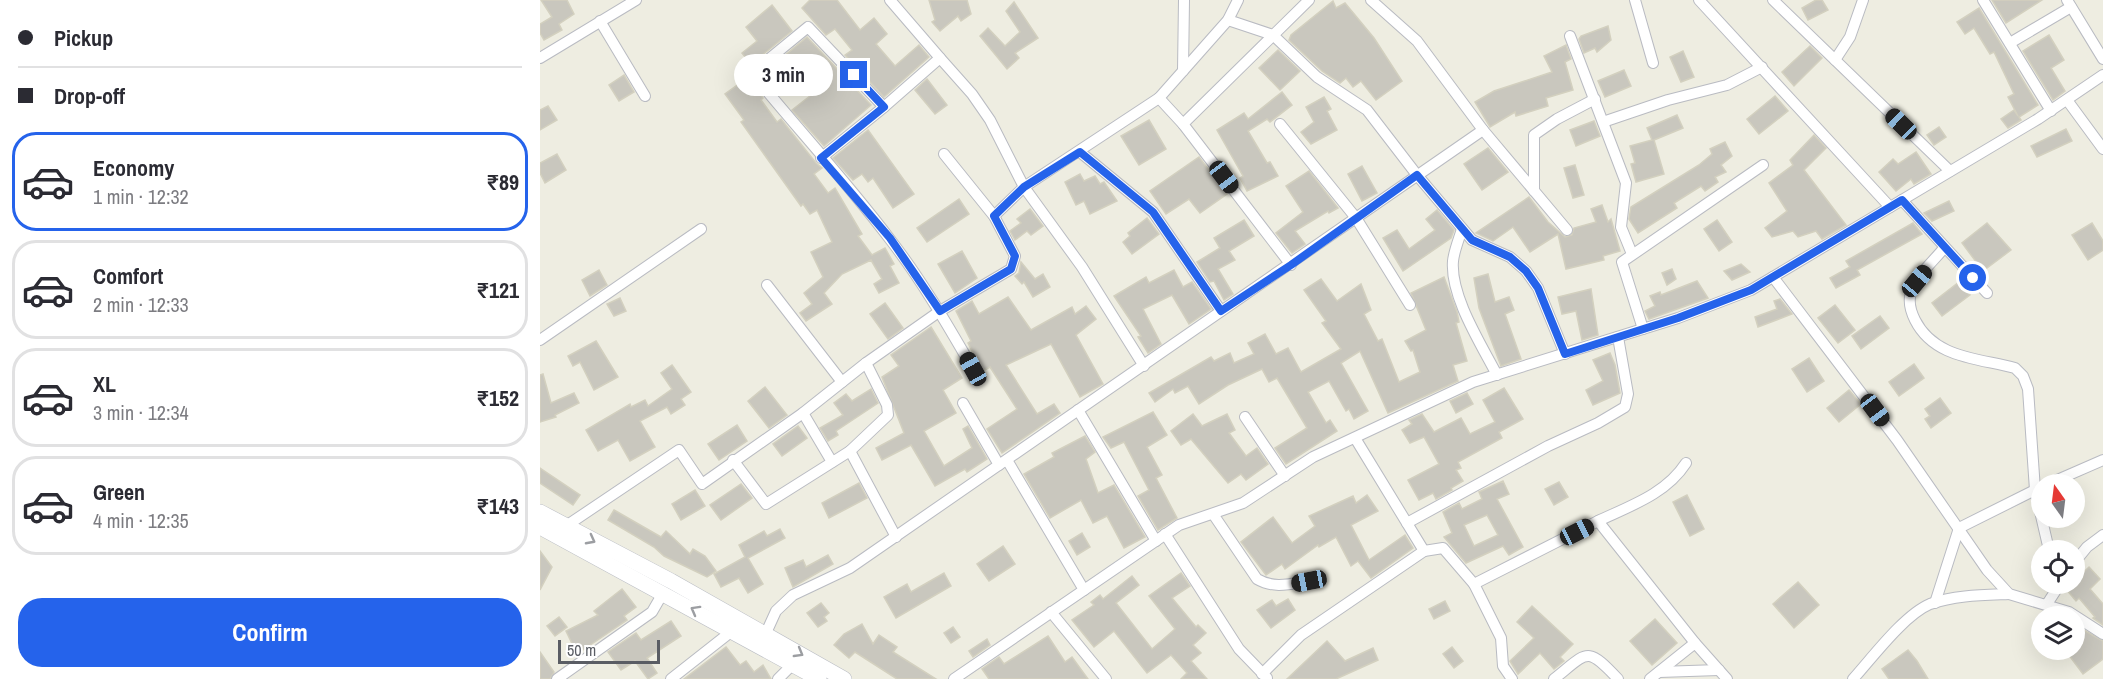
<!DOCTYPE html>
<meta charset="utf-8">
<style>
body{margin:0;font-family:"Archivo Narrow",sans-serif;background:#f7f7f7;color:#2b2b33;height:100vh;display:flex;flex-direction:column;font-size:22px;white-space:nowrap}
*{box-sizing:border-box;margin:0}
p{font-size:20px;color:#7c7c81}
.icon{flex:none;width:33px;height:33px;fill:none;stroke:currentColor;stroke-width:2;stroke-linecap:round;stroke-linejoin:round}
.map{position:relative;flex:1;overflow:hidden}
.details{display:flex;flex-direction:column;background:#fff;width:540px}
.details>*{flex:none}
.hud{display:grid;align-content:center;height:132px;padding:0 18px;background:#fff}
.needle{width:39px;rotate:346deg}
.controls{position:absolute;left:1491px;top:474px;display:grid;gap:12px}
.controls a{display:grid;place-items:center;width:54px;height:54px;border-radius:50%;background:#fff;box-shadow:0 6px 24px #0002;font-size:30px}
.scale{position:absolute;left:18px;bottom:15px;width:102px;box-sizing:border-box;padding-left:6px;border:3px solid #5a5d64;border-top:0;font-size:16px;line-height:21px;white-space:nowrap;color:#5a5d64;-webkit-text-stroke:4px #fff;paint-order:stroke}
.end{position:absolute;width:27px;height:27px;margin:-14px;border:8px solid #2563eb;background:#fff;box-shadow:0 0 0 3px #fff}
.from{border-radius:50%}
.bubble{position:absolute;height:42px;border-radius:21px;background:#fff;box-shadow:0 6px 24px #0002;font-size:20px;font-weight:700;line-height:42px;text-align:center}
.car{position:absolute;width:18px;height:36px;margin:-18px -9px;border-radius:8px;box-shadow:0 0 4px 2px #0007;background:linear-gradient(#222 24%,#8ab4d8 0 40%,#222 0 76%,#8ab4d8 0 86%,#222 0)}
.hud b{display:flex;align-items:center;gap:21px;height:57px;font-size:22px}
.hud b+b{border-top:2px solid #e1e1e2}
.hud i{width:15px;height:15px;background:#2b2b33}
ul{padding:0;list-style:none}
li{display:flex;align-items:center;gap:18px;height:99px;margin:0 12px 9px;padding:0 6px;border:3px solid #e1e1e2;border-radius:24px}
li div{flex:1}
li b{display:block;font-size:22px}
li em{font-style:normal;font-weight:700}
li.selected{border-color:#2563eb}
li>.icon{width:54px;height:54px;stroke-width:1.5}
.button{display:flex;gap:12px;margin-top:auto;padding:12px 18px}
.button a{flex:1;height:69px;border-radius:24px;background:#2563eb;color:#fff;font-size:24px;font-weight:700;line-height:69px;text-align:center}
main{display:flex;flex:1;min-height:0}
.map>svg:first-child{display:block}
.building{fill:#c9c7be;stroke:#d3d0bf;stroke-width:1.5;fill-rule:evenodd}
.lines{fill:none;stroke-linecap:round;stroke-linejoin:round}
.minor-casing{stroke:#b9bbc2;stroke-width:12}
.secondary-casing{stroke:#babdc4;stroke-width:16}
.minor{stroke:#fff;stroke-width:10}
.secondary{stroke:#fff;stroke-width:15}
.oneway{stroke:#9c9ea2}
.route{stroke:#2563eb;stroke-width:8}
</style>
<main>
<section class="details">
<div class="hud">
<b><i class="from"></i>Pickup</b>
<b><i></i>Drop-off</b>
</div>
<ul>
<li class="selected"><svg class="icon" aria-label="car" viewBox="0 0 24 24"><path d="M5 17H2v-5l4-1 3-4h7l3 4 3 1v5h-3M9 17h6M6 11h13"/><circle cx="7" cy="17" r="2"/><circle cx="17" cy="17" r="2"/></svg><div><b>Economy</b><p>1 min · 12:32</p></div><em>₹89</em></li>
<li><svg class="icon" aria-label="car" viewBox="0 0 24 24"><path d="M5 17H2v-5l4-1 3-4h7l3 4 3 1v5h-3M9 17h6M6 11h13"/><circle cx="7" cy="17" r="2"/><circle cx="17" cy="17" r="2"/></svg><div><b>Comfort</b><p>2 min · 12:33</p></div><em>₹121</em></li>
<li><svg class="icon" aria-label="car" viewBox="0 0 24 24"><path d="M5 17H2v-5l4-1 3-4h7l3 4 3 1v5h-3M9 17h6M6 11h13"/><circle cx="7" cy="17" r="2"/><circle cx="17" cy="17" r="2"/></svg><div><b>XL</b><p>3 min · 12:34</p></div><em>₹152</em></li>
<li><svg class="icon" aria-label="car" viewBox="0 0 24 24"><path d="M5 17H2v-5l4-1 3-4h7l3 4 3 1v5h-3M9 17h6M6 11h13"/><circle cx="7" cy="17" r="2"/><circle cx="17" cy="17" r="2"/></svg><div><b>Green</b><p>4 min · 12:35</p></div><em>₹143</em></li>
</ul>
<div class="button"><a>Confirm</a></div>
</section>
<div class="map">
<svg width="1563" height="679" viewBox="0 0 1563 679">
<rect width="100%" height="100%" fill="#eeede1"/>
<g class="building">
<polygon points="1,0 27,0 34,14 19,24 22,30 4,40 0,33 0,24 12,17"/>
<polygon points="270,0 297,0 320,30 334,18 347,34 336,44 355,66 379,45 389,57 344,97 305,55 312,50 295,29 286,35 262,8"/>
<polygon points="389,0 427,0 431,14 421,21 418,16 400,31 392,22 395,20"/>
<polygon points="1276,0 1282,0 1288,10 1268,20 1262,8"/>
<polygon points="1452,0 1502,0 1466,23"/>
<polygon points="793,1 796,8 805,3 834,38 862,81 836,100 821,81 813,87 806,78 800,83 782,71 749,40 751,35"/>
<polygon points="474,2 498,38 475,53 479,58 467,69 440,36 448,28 465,46 480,32 466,11"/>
<polygon points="232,5 252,31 211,64 202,53 217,41 206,27"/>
<polygon points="1439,8 1498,105 1479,117 1481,120 1468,128 1461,119 1474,110 1478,116 1468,97 1474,94 1454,52 1450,54 1434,28 1425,34 1417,22"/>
<polygon points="1068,26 1071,40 1057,52 1055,48 1044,53 1039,39 1041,36"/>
<polygon points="1509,35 1524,60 1511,68 1525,91 1513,100 1483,51"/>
<polygon points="267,37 331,105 284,146 252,110 275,92 261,75 257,71 235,89 223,74"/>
<polygon points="1026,45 1031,59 1025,62 1033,90 1006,98 1008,106 976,116 975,112 950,127 935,102 954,91 1012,72 1004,56"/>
<polygon points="1270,46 1282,58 1254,86 1242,72"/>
<polygon points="738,50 760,71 740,90 719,68"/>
<polygon points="1143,51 1154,77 1141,82 1130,57"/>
<polygon points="1084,70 1091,86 1065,97 1058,81"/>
<polygon points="84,75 94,92 79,101 69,85"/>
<polygon points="207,78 223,98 221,100 237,122 241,119 276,163 282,168 274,174 288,193 295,188 322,234 318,236 332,255 345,248 354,264 350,266 359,283 339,293 334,284 342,279 331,260 302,274 284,293 292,304 266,321 260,313 272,304 264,293 283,277 271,252 292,242 277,210 270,214 263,204 261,206 201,122 204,120 185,94"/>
<polygon points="387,79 407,105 395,114 375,90"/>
<polygon points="742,92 752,105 730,122 727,119 708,131 727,163 730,162 738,176 707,191 700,178 703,176 677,130 704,113 708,119"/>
<polygon points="1235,96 1248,111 1219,134 1207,119"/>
<polygon points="784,97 791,109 787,111 797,130 771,144 761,132 774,122 766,107"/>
<polygon points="8,106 17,120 0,130 0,110"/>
<polygon points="1137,115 1143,128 1114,140 1124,174 1096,182 1091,164 1095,163 1090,146 1112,140 1107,128"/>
<polygon points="609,120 626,149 599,165 581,136"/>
<polygon points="1054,121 1060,136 1036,146 1030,130"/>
<polygon points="1399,127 1406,137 1394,145 1387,135"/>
<polygon points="1526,129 1532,141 1497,157 1491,146"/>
<polygon points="328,130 374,194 353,208 333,178 328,182 322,174 313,180 293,158"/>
<polygon points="1274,135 1286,148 1264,170 1306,225 1282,239 1276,231 1258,237 1253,231 1232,237 1225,228 1247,211 1229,183 1253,165 1250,160"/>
<polygon points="1185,142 1192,156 1181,165 1186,172 1175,177 1178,182 1165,191 1161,186 1134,203 1137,208 1098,233 1089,219 1091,207 1159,165 1172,154 1170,149"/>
<polygon points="948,148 968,172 942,190 924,164"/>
<polygon points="1376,152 1391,174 1374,184 1371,179 1356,191 1339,172 1353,159 1358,164"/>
<polygon points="17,154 26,170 5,183 0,173 0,163"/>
<polygon points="659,157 687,194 660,213 649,199 626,214 610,191"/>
<polygon points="1035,165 1044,195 1033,198 1024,168"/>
<polygon points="822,166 837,193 822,201 808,174"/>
<polygon points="769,171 798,208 789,213 788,211 755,231 765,244 752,253 736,233 763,212 746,186"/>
<polygon points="540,174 544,181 555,176 560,184 564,182 577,201 550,214 544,201 536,205 525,182"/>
<polygon points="989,197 1008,222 1025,237 1032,235 1034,228 1056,222 1051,209 1062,205 1068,222 1071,219 1080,251 1063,256 1064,260 1026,269 1018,234 990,252 973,227 953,241 936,233"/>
<polygon points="419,199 429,214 387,242 377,228"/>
<polygon points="1409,201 1414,211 1392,221 1384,213"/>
<polygon points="490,209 503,226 491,235 487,231 475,240 470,231 481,223 477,219"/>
<polygon points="897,210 914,230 911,238 863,271 843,238 857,230 869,249 895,230 886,219"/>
<polygon points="607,218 619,234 592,254 583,242 590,236 588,233"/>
<polygon points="704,220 714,236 689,251 695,260 678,269 693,294 684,300 674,281 670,282 657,262 680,248 674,238"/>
<polygon points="1177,220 1192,242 1179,251 1164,229"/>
<polygon points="1373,223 1382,234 1317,270 1320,275 1296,288 1290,278 1310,267 1306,261"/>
<polygon points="1447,223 1471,250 1443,271 1422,243"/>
<polygon points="1552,223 1563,241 1563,250 1548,260 1532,235"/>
<polygon points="422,251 437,278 415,293 398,264"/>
<polygon points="481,262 495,279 503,274 510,287 493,297 484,282 482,284 475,276 479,273"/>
<polygon points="1201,264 1210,272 1192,280 1184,271"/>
<polygon points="1132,269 1136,279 1127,285 1122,273"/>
<polygon points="59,270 67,285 50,296 42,280"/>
<polygon points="634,270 643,287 652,282 671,309 649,324 632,295 603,309 621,344 608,353 598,337 601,336 574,296 606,277 609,283"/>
<polygon points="948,274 955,302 969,297 974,310 965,314 981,359 961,366 939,308 934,278"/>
<polygon points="904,277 917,312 919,322 916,323 927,361 913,365 918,381 848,413 820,351 801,363 828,411 814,419 809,409 806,411 789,381 768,392 786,423 790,420 797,431 746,464 735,448 767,428 737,378 729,382 722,369 688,385 659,404 648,386 635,393 633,389 615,402 609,393 671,357 674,361 690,353 694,363 714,354 708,343 725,334 736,354 748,348 761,372 801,349 782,323 786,321 764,290 781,279 797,301 821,284 831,310 824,314 838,341 842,339 859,382 880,372 873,350 871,351 865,341 886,330 871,293"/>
<polygon points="1157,281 1168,298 1109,319 1105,311 1115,306 1110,296 1120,292 1121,295"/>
<polygon points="1419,282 1430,295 1402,316 1392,303"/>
<polygon points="1051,289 1058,335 1042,340 1036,311 1022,314 1018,297"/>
<polygon points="468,297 491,330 532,307 535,314 546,306 556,319 536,335 563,384 540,397 511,344 466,365 497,414 514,404 520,413 462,453 447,429 477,409 450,367 443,371 440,367 428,343 431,341 416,311 432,301 439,314"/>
<polygon points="80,298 86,311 74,316 67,304"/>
<polygon points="1240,299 1252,314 1218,327 1215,317 1237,309 1234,301"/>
<polygon points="345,303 363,328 348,339 330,314"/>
<polygon points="1295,305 1315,330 1298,343 1278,318"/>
<polygon points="1340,316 1349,328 1321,349 1312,336"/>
<polygon points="391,327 422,378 403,390 416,413 384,431 404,466 432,448 423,429 428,426 447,459 427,472 425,469 395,486 371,445 342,460 336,448 364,433 342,377 359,366 351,355"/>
<polygon points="56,341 78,377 54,390 40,362 33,366 28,356"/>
<polygon points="1070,353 1075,365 1080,393 1053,405 1046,390 1063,381 1053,360"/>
<polygon points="1269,358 1284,381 1267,392 1252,369"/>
<polygon points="1374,364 1384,378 1359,396 1349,382"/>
<polygon points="132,365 151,392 141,399 145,405 131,414 127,407 100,421 115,447 90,461 78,440 58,451 46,430 90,404 91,407 105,400 108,406 132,389 121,373"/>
<polygon points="3,374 11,403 34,393 39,403 15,415 16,417 0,422 0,375"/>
<polygon points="225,387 247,415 229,428 208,401"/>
<polygon points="964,388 983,419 959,432 962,438 918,462 921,468 916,470 923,481 911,488 912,490 896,499 893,493 879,500 868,480 899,464 884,437 870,443 862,430 872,424 869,420 882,414 894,432 921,418 930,434 955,422 943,400"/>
<polygon points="331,389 338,403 296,431 298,435 288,441 280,428 303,415 294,403 306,394 312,401"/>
<polygon points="1309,390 1321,404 1299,422 1287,408"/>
<polygon points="927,393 933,404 916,413 910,401"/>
<polygon points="1400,398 1411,413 1391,428 1385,419 1390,416 1385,409"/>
<polygon points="613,412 627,435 607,447 622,475 616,478 637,518 618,530 598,496 609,490 584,442 571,448 563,437"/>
<polygon points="653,414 662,426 687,414 695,430 689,433 706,456 717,448 728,464 706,480 701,474 688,483 651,439 641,445 631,431"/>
<polygon points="197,425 207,441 179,460 168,444"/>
<polygon points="258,426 267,438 242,456 233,444"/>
<polygon points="545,436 555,452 546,459 558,493 574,485 605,537 584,548 567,516 553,523 541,500 510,518 484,474 514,457 512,453"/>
<polygon points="0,468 40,495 33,505 0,483"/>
<path d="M963 481 969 494 957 499 983 547 969 555 963 546 926 563 904 537 912 533 903 512 919 503 922 509 942 499 939 492ZM947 515 958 535 934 546 924 525Z"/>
<polygon points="1019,482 1028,497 1014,505 1005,489"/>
<polygon points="319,483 327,498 289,518 282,503"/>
<polygon points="201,484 212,498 181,520 170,505"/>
<polygon points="155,490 165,506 141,520 132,504"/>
<polygon points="827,495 838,511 811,525 829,560 865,535 873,548 831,578 818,561 811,566 796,537 779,547 778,545 745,569 742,564 726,575 701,542 733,517 752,543 775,526 769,516 813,496 816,503"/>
<polygon points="1147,495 1164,529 1150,536 1133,502"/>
<polygon points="74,510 121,537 126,531 150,554 153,549 165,556 176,571 167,577 124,556 114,547 68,520"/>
<polygon points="240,529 245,538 208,558 223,584 208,593 199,578 181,587 174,574 205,557 199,545 224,531 227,536"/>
<polygon points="542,533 550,547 537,555 529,541"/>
<polygon points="463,546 475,564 449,581 437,564"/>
<polygon points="0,551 12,567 0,590"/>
<polygon points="288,555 293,564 253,587 245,568 263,560 266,567"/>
<polygon points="1549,567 1560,579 1550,589 1563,604 1563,625 1553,618 1555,617 1539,598 1536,601 1526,589"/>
<polygon points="404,573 411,586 356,618 344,597 367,584 371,592"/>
<polygon points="641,573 650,586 632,598 656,627 658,625 666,633 653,645 661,653 651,661 667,679 641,679 647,673 631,655 607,673 574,631 554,647 532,620 554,605 551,602 560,595 563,599 592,576 599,585 576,603 612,649 635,629 609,596"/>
<polygon points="1258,582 1279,605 1254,628 1233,604"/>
<polygon points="82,589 96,607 84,616 87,620 37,654 26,631 58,615 54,611"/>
<polygon points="748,599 755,610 731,628 717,610 732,600 736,606"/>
<polygon points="905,601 910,611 894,619 889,609"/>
<polygon points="281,603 289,613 284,617 287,621 278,627 267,613"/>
<polygon points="992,606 1033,644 1020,657 1024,661 1014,669 1000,653 978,674 970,661 994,638 977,622"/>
<polygon points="19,617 27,627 15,636 7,626"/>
<polygon points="1115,619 1137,643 1112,665 1090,641"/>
<polygon points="131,621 141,636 107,658 117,673 108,679 95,661 81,670 68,652 96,633 101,640"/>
<polygon points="322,624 333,644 339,635 357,647 353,652 396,679 357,679 315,652 309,658 294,645 304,634"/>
<polygon points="413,627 420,637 411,643 404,633"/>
<polygon points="1540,628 1563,641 1563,659 1543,674 1525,650 1534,650 1534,643 1540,639 1535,632"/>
<polygon points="508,636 525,662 532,657 548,679 449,679 442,669 459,657 464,664"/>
<polygon points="447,639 450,645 433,657 429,651"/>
<polygon points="787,641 805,661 833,648 838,660 796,679 747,679"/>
<polygon points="186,647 200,665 206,661 214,672 223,665 231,679 144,679"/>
<polygon points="912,647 923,661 914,668 903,654"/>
<polygon points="1368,650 1377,661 1388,679 1349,679 1342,669"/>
<polygon points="0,652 14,672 10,679 0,679"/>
</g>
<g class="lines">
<defs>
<g id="minor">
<polyline points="350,0 400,58"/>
<polyline points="831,0 877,41 943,130"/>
<polyline points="1095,0 1113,63"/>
<polyline points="1159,0 1350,207"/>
<polyline points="1233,0 1410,171"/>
<polyline points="1443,0 1511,111"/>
<polyline points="1527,0 1563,59"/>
<polyline points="688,20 733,35 777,77 827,110 877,175 932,240 970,257 986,271 998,288 1025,354"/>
<polyline points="60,21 105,96"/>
<polyline points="1030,36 1086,183 1081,227 1092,254"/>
<polyline points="1470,43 1531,7"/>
<polyline points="0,58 96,0"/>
<polyline points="1295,60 1310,37 1323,0"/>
<polyline points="643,71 644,0"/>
<polyline points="619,98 688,20 698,0"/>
<polyline points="1527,100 1563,149"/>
<polyline points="344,107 400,58 432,94 450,120 484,187 454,216"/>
<polyline points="1063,122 1128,100 1187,85 1222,67"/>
<polyline points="740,124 816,218 870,305"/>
<polyline points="540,152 613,212 681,311"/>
<path d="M281 158 344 107 268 27 212 73C257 128 306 181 349 238 381 279 407 324 433 369"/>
<polyline points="994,191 994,135 1017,119 1055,99"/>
<polyline points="1362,200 1447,293"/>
<path d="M922 229C919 239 914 251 913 261 910 296 941 344 957 375"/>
<path d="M1404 248C1393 262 1372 279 1370 297 1369 304 1372 314 1375 320 1394 358 1437 358 1475 368L1483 376 1488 389 1495 490 1509 550"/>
<polyline points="751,265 643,124 769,0"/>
<polyline points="1233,277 1357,440 1447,570 1469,594 1529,612 1563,634"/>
<polyline points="227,285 302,382"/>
<polyline points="1103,329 1082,262 1223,165"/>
<polyline points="0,340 161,229"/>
<polyline points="604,366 542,267 484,187 619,98 643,124"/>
<polyline points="423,403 459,465"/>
<polyline points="538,410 616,541"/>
<polyline points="263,413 292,462"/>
<polyline points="705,417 745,476"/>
<polyline points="310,451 356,537"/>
<polyline points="193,460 226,504 310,451 348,415 347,405 326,363"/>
<polyline points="467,460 544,590"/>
<polyline points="1508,484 1563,460"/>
<path d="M673 514 717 579C734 589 750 584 769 581"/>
<path d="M1058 521C1090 506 1126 494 1146 463"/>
<polyline points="867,523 1008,446 1058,423 1085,407 1088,394 1078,337"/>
<polyline points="26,526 139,450 162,484 263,413 326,363 400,311 471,269 475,256 454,216 404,154"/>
<polyline points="625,534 699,649 727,678"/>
<polyline points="884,551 903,548 934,584 1058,521 1155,643"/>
<polyline points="1534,563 1547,547 1563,535"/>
<polyline points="934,584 961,638 963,666 972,679"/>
<polyline points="1395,603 1419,528 1501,487"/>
<polyline points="1507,604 1520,584"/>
<polyline points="511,612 566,679"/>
<polyline points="226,633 236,611 253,595 310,568 943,130 1027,230"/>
<polyline points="1119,672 1179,670"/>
<polyline points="722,674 761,635 884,551 815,438"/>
<polyline points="17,679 112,612 123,593"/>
<polyline points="131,679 192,631"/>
<polyline points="238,679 253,664"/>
<polyline points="414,679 639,525 703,503 773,457 933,382 1138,318 1211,290 1498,119 1563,75"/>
<path d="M1014 679C1048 652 1046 645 1078 679"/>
<polyline points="1110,679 1155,643 1187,679"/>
<path d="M1313 679C1332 658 1364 615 1390 604 1415 595 1443 595 1469 594"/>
</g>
<g id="secondary">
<polyline points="0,512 131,581 304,679"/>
<polyline points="0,527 279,679"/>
</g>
</defs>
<use href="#minor" class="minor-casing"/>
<use href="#secondary" class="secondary-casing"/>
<use href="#minor" class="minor"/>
<use href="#secondary" class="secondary"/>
</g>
<defs><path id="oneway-chevron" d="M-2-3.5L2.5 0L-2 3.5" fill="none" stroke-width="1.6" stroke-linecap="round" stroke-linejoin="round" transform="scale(1.5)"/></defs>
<g class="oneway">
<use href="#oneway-chevron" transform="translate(51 540) rotate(28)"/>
<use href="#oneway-chevron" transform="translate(155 610) rotate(-151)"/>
<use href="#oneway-chevron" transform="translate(259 653) rotate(30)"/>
</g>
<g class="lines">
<polyline class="route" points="314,75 344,107 281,158 350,238 400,311 471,269 475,256 454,216 484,187 540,152 613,212 681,311 751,265 877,175 932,240 970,257 986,271 998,288 1025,354 1138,318 1211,290 1362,200 1433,278"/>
</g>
</svg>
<div class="controls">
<a><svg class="needle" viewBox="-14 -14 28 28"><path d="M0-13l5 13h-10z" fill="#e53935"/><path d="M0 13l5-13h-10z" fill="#7c7c81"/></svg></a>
<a><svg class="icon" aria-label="locate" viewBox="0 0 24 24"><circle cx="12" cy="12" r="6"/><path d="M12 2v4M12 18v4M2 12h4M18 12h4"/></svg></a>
<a><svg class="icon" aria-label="layers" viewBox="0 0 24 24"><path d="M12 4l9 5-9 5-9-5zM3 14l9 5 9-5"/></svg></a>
</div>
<div class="scale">50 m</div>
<i class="end from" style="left:1433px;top:278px"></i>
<i class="end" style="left:314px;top:75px"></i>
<div class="bubble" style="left:194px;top:54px;width:99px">3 min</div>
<i class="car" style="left:1361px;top:124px;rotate:314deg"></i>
<i class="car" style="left:684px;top:177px;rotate:143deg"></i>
<i class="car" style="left:1377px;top:281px;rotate:40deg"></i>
<i class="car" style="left:433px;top:369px;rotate:331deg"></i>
<i class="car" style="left:1335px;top:410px;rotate:143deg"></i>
<i class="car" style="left:1037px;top:532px;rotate:63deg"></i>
<i class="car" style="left:769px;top:581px;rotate:259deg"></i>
</div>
</main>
